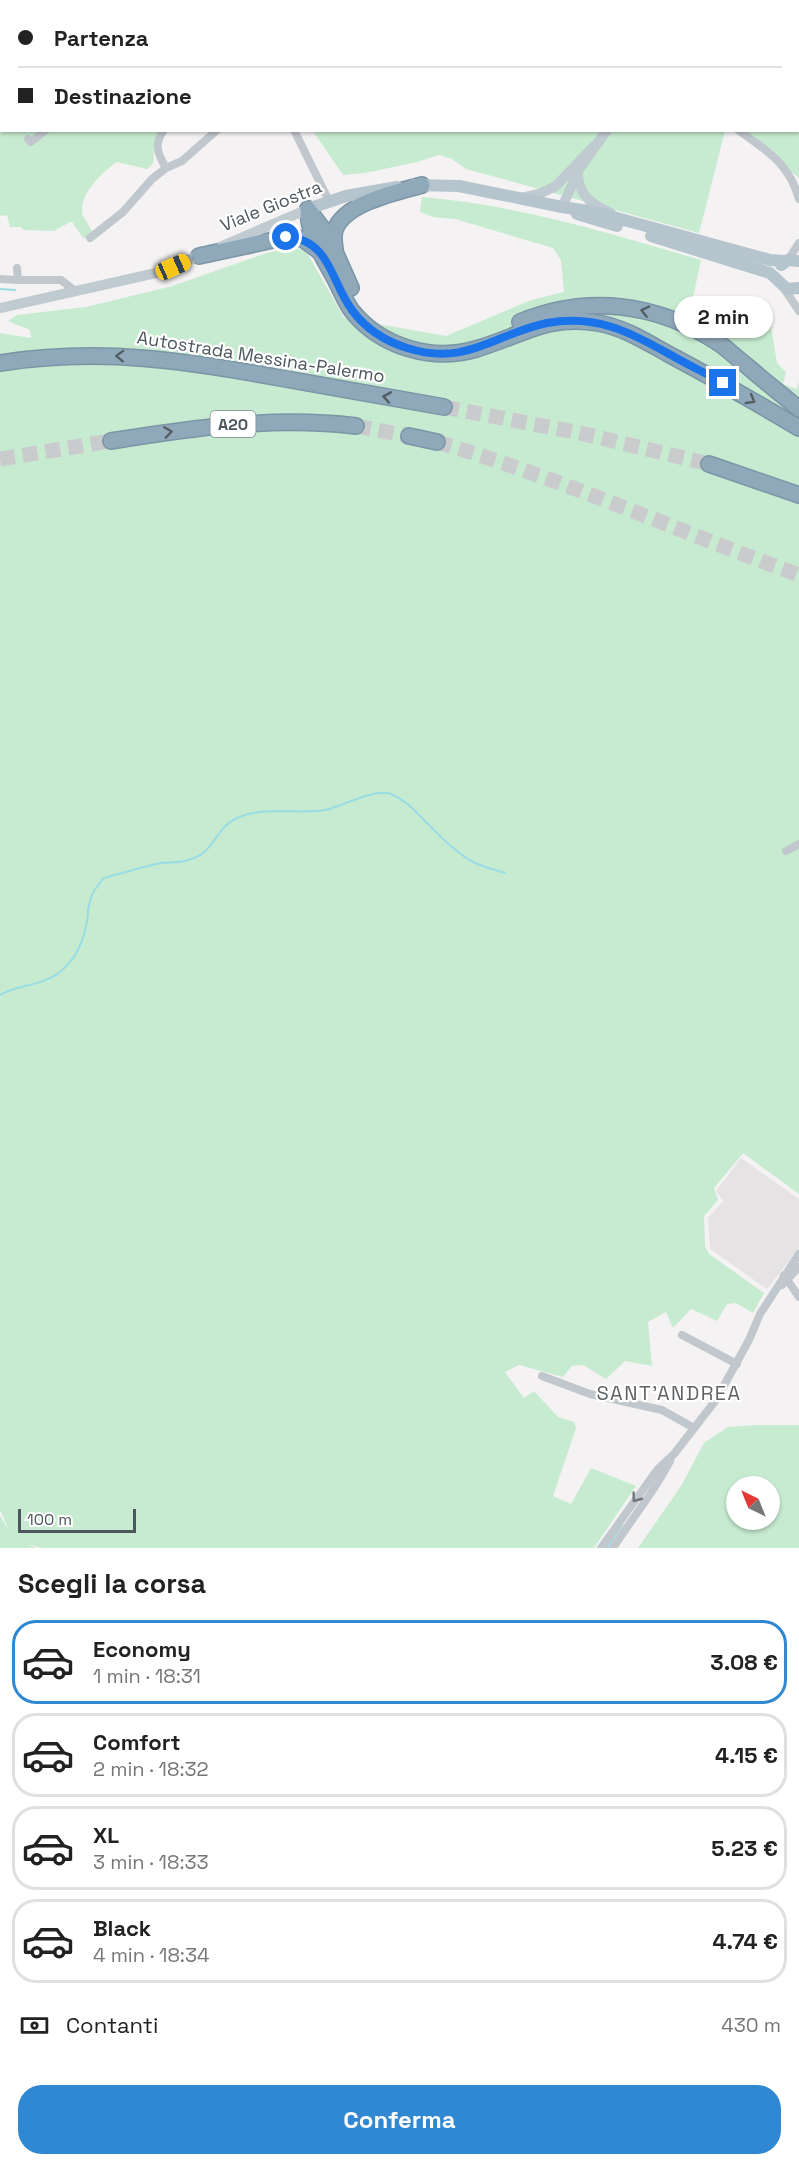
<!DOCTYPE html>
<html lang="it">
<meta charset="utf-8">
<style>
body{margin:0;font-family:"Space Grotesk",sans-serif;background:#f2f2f2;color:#222;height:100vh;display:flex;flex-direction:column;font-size:22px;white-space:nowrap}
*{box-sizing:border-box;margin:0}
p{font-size:20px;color:#767676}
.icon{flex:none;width:33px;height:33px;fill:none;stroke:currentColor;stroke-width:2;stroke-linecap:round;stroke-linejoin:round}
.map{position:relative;height:1548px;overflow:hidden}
.side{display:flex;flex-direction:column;background:#fff;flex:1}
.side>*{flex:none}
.banner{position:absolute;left:0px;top:0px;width:800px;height:132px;box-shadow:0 2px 4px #0004;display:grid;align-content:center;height:132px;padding:0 18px;background:#fff}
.needle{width:39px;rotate:317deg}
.tools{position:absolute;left:726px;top:1476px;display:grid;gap:12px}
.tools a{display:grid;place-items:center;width:54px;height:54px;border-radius:50%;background:#fff;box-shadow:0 2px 4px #0004;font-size:30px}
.scale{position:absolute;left:18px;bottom:15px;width:118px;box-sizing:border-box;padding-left:6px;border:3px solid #4c575d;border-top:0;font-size:16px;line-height:21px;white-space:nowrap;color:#4c575d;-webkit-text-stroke:4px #fff;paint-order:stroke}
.end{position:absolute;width:27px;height:27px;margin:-14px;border:8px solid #1a73e8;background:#fff;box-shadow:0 0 0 3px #fff}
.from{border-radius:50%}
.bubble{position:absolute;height:42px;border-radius:21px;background:#fff;box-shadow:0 2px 4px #0004;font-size:20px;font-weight:700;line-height:42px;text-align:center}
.car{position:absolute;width:18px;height:36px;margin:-18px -9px;border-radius:8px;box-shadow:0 0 4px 2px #0007;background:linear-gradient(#f5c518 24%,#345 0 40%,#f5c518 0 76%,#345 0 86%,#f5c518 0)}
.banner b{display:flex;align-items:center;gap:21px;height:57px;font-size:22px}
.banner b+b{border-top:2px solid #e0e0e0}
.banner i{width:15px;height:15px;background:#222}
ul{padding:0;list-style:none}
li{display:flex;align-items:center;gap:18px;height:84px;margin:0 12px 9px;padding:0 6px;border:3px solid #e0e0e0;border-radius:24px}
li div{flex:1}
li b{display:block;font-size:22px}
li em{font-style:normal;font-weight:700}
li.current{border-color:#2f88d1}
li>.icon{width:54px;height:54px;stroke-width:1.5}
h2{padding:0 18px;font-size:27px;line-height:72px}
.pay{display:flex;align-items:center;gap:15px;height:66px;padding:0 18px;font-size:22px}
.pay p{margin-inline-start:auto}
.button{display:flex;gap:12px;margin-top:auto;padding:12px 18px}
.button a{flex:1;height:69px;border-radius:24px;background:#2f88d1;color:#fff;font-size:24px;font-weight:700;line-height:69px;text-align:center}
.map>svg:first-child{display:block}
.education{fill:#e5e3e4}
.green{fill:#c7ebd1;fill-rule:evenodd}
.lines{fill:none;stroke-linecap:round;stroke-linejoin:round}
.stream{stroke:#99dce3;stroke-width:2}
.highway-tunnel{stroke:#cacbcd;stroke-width:15;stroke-dasharray:15 8;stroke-linecap:butt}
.highway-casing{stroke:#7b95a6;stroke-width:18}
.street{stroke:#c0c7cd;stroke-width:8}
.secondary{stroke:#c0cad1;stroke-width:10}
.primary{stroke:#b5c4cd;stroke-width:12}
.highway{stroke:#90a9ba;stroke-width:15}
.oneway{stroke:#535f66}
.oneway2{stroke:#6f797f}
.route{stroke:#1a73e8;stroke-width:8}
.labels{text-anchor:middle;stroke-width:4.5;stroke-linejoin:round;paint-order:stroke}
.shield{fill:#fff;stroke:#82898e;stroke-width:1.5}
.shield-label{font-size:16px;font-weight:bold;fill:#4c575d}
.street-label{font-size:18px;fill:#4c575d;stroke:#fff}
.neighbourhood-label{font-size:20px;letter-spacing:1.5px;fill:#5f6366;stroke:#fff}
</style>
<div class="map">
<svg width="799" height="1548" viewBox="0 0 799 1548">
<rect width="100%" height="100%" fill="#f4f2f2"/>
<polygon class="education" points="741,1158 799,1199 799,1248 767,1289 710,1249 708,1218 723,1201 716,1191"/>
<g class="green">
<path d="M0 0H270L2 2V130L160 131C159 135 155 141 154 145 152 156 158 162 147 169L117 162C106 169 89 186 84 199 82 203 82 209 82 214L92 231 84 239 72 222H70L54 231 23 230 21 227H10L7 215 0 216Z"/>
<polygon points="295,0 799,0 799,178 740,131 798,130 798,2 295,2"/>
<polygon points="313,131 725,131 699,233 466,169 452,159 439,155 417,162 365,173 343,175"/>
<path d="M422 197C518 205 609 233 701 260L692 302 700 318 717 315 715 301 748 303 768 308 777 363 786 372 783 384 797 389 799 382V1194L743 1153 714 1188 718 1200 704 1216 705 1246 709 1254 764 1293 753 1313 736 1303 727 1304 717 1321 691 1309 673 1328 666 1312 648 1322 652 1366 625 1361 606 1379 583 1365 572 1366 563 1377 519 1365 505 1372 524 1398 534 1391 558 1417 574 1422 576 1428 553 1496 571 1504 591 1468 636 1486 594 1548H42L27 1544 37 1548H0V1516L9 1530 0 1510V333L31 338 30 330 8 321 17 315 86 307 172 286 267 253 288 248 305 249 344 318 446 336 531 300 564 292 561 260 553 248 455 219 433 217 420 212Z"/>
<path d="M756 1425H799V1548H638L681 1486 704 1443 728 1427ZM736 1486H770V1520H736Z"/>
</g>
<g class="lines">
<g class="stream">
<polyline points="0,289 15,290"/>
<path d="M0 995C19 984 44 986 61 971 76 959 84 939 87 921 88 913 88 905 91 898 93 890 99 884 104 878 123 873 142 867 161 863 170 862 180 863 188 860 215 853 215 829 235 819 263 805 295 815 325 810 343 806 374 788 391 794 406 800 415 811 426 822 440 836 457 854 475 863 484 867 495 870 505 873"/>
<polyline points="607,1548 622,1525"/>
</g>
<g class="highway-tunnel">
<polyline points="444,407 580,433 709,464"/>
<polyline points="356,426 409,436"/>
<path d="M437 442C560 478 678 531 799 575"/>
<polyline points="0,459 111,441"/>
</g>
<defs>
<g id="highway">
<path d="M308 209C308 237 325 259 337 283 342 293 346 303 352 311 381 347 432 362 476 349 521 336 547 314 598 323 626 328 648 343 672 356 715 379 757 403 799 428"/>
<polyline points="308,209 328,236 351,288"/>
<path d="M335 249C334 243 333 236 335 230 344 203 397 192 422 185"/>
<polyline points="199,256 287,237 303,239 319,251"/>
<path d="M520 322C587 294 656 303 717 342 727 348 736 358 746 365 763 380 781 394 799 409"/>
<path d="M0 363C103 347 185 361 286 379 339 388 392 398 444 407"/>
<polyline points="409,436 437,442"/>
<path d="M111 441C192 428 273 416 356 426"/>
<polyline points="709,464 799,495"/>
</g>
</defs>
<use href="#highway" class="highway-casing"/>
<g class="street">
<polyline points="145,2 145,0"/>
<polyline points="274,2 274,0"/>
<path d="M164 130C153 145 158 154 166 168"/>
<polyline points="294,130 329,201"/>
<path d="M738 130C766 150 789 163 799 199"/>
<polyline points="28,139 31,142 46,130"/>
<polyline points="90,238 123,212 152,179 166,168 182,161 217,130"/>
<polyline points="788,260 799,243"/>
<polyline points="17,268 18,280 61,280 75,291"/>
<polyline points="0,279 18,280"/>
<polyline points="783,287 799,311"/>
<polyline points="786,851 799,844"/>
<polyline points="784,1275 799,1297"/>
<polyline points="782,1285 799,1267"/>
<polyline points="682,1335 737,1364"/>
<polyline points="542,1376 590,1394 662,1410 694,1428"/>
<polyline points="601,1548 657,1470 674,1454 716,1400 749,1340 760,1314 799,1254"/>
<path d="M613 1548C632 1518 655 1491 670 1461"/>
</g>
<g class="secondary">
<polyline points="610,0 610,2"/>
<path d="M578 176C580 197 593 205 611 213"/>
<polyline points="521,198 539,194 556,186 594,146"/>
<polyline points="562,207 580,168 607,130"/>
<polyline points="222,246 308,209"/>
<polyline points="0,308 156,273 205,253"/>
</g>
<g class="primary">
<polyline points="414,185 459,186 562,207 595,212 770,260 785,261"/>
<polyline points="308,209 346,196 397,187"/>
<polyline points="577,214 617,226"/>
<polyline points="651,236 770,273 787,289 799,288"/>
<polyline points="781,265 788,260 799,261"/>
</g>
<use href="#highway" class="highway"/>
</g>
<defs><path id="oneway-chevron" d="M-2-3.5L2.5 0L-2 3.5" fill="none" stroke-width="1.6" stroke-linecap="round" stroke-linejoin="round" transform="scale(1.5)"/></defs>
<g class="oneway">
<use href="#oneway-chevron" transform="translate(645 311) rotate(-166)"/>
<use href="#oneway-chevron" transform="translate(120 356) rotate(-178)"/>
<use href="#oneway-chevron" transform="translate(387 397) rotate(-170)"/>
<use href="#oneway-chevron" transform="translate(751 400) rotate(30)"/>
<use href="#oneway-chevron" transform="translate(168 432) rotate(-8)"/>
</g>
<use class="oneway2" href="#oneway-chevron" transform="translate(636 1498) rotate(127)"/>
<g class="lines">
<path class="route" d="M286 237C330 239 331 282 352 310 365 328 385 341 407 348 467 367 494 334 547 323 597 314 629 332 671 355 688 365 706 373 723 383"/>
</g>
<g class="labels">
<rect class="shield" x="210.5" y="411" width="45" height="26" rx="4.5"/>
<g class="shield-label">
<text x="233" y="430">A20</text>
</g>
<g class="street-label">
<text transform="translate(271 206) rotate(-22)" y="6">Viale Giostra</text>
<text transform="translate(261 357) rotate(9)" y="6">Autostrada Messina-Palermo</text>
</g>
<g class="neighbourhood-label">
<text x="669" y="1400">SANT'ANDREA</text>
</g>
</g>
</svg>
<div class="tools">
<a><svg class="needle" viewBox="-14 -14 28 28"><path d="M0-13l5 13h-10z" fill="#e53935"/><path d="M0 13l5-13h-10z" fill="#767676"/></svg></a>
</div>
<div class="scale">100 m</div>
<i class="end from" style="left:286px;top:237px"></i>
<i class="end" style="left:723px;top:383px"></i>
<div class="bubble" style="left:674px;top:296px;width:99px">2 min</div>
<i class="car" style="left:173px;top:267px;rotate:66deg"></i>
<div class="banner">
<b><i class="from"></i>Partenza</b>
<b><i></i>Destinazione</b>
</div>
</div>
<section class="side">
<h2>Scegli la corsa</h2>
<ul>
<li class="current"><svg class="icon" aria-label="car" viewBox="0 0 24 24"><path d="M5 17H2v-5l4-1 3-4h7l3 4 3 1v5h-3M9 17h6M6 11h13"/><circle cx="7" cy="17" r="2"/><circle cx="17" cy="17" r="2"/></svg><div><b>Economy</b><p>1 min · 18:31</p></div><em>3.08 €</em></li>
<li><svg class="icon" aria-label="car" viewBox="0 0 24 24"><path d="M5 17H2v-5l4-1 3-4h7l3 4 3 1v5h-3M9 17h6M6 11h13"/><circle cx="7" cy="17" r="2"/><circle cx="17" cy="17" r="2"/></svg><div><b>Comfort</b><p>2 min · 18:32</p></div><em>4.15 €</em></li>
<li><svg class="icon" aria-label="car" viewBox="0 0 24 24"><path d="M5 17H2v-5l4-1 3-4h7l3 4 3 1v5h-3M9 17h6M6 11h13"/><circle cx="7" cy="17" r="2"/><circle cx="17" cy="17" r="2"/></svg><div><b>XL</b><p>3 min · 18:33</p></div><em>5.23 €</em></li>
<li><svg class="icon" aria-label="car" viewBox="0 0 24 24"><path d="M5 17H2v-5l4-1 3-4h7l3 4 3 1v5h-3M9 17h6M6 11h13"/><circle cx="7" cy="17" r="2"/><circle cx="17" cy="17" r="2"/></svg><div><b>Black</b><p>4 min · 18:34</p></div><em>4.74 €</em></li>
</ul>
<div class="pay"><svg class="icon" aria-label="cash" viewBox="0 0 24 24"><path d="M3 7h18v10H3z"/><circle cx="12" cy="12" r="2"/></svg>Contanti<p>430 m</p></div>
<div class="button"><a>Conferma</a></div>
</section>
